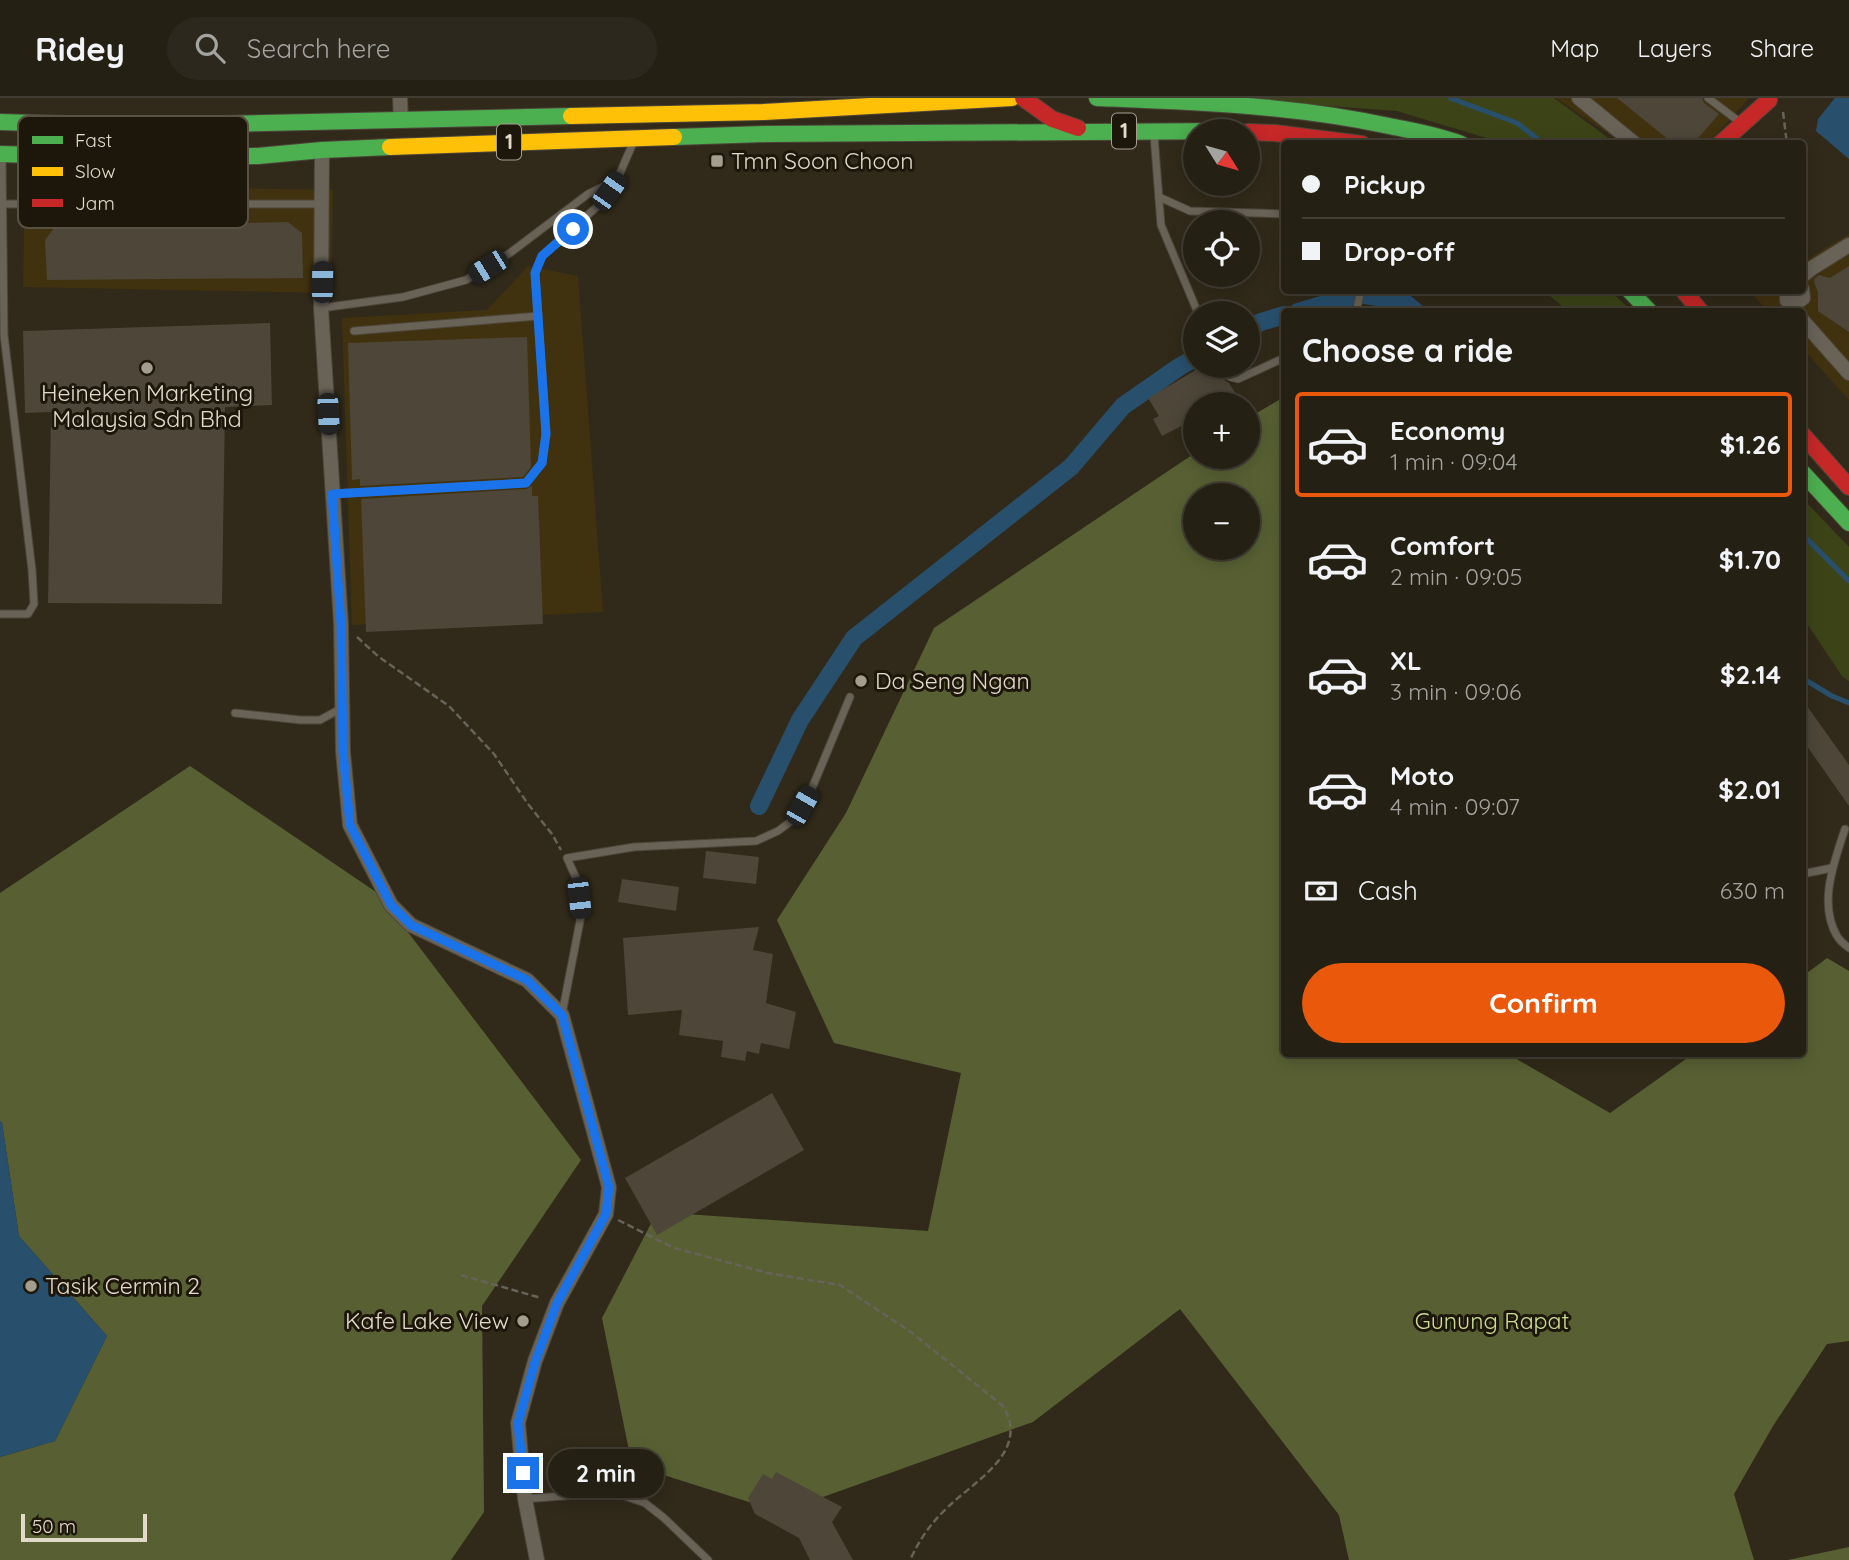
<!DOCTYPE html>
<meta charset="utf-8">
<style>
body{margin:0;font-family:Quicksand,sans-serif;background:#2d281d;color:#f1f3f6;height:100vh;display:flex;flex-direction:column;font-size:26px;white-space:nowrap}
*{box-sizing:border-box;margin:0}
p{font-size:23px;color:#a3a3a0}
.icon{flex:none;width:38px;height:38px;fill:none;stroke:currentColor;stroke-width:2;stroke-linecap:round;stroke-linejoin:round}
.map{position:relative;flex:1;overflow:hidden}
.drawer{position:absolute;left:1281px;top:210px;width:525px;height:749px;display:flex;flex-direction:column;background:#252014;border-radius:7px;box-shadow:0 4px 18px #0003,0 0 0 2px #423e34}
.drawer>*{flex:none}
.hud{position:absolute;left:1281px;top:42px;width:525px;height:154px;border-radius:7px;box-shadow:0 4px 18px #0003,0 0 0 2px #423e34;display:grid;align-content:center;height:154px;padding:0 21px;background:#252014}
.needle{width:46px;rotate:127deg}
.tools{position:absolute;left:1183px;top:21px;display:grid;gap:14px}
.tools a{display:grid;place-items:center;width:77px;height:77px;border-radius:50%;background:#252014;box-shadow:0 4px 18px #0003,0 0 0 2px #423e34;font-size:35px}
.scale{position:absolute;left:21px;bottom:18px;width:126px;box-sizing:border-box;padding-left:7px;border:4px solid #e2d9c9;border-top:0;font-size:19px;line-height:24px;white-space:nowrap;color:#e2d9c9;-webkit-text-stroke:5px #1d160a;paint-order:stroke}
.end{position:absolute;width:32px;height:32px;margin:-16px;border:9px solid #1a73e8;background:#fff;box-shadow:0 0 0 4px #fff}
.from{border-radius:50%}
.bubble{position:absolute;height:49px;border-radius:24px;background:#252014;box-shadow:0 4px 18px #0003,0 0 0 2px #423e34;font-size:23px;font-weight:700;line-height:49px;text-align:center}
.car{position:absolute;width:21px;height:42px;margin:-21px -10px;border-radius:9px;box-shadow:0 0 5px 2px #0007;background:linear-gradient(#222 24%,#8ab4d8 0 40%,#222 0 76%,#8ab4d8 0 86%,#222 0)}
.hud b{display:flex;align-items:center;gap:24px;height:66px;font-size:26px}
.hud b+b{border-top:2px solid #423e34}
.hud i{width:18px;height:18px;background:#f1f3f6}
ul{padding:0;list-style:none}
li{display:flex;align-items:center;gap:21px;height:105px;margin:0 14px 10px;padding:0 7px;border:4px solid transparent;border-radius:7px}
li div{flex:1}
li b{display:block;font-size:26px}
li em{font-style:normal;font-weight:700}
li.on{border-color:#ea580c}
li>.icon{width:63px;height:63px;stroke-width:1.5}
h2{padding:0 21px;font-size:32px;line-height:84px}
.pay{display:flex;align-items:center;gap:18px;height:77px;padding:0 21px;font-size:26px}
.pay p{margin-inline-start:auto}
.action{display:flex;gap:14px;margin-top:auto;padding:14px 21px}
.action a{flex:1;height:80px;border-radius:42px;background:#ea580c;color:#fff;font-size:28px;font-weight:700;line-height:80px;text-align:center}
header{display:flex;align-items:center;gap:42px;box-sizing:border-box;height:98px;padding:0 35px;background:#252014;border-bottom:2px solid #423e34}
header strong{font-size:33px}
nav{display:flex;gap:38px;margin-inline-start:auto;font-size:24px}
.search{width:490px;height:63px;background:#2d281d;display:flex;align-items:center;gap:18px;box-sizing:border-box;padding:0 24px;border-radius:38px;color:#a3a3a0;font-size:26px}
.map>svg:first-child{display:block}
.built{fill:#41320f}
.green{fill:#3c4417}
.forest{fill:#586033;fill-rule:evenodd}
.water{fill:#28506d}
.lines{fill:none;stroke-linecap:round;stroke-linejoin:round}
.stream{stroke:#28506d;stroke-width:5}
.canal{stroke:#28506d;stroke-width:18}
.building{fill:#4d4639}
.lane-casing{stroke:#4d463a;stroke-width:9}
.street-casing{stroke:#4d463a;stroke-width:16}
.fast-casing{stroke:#4d463a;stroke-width:18}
.slow-casing{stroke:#4d463a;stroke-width:18}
.jam-casing{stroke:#4d463a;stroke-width:18}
.path{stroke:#686359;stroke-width:2.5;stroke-dasharray:7 3.5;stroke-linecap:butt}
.lane{stroke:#686257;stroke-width:7}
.street{stroke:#686257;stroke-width:14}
.fast{stroke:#4caf50;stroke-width:16}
.slow{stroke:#ffc107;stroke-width:16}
.jam{stroke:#c62828;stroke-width:16}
.route{stroke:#1a73e8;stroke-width:9}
.poi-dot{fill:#a49c8c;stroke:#1d160a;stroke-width:2.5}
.labels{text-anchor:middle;stroke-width:6;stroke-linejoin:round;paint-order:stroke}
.shield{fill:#1d160a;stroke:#a79e90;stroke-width:2}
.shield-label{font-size:21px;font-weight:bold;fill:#e2d9c9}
.poi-label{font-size:23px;fill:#e2d9c9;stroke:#1d160a;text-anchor:start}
.park-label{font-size:23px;fill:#ccde8f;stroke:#1d160a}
.key{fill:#1d160a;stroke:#585043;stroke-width:2}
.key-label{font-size:19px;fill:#e2d9c9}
</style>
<header>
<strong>Ridey</strong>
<div class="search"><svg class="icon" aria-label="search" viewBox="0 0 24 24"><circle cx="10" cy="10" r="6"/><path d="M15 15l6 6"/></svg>Search here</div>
<nav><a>Map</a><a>Layers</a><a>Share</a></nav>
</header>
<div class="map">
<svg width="1849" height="1462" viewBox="0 0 1849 1462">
<rect width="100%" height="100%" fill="#312a1a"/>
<g class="built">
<polygon points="1556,0 1749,0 1708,46 1622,45"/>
<polygon points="25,86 333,92 331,195 23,189"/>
<polygon points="1849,136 1849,302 1803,251 1802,214 1768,213 1751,195 1754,192 1802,192 1803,164"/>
<polygon points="528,168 578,178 603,514 352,527 342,220 487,212"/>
</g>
<g class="green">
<polygon points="1217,0 1554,0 1615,45 1503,45 1397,13"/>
<polygon points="1544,193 1610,193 1632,213 1568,213"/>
<polygon points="1803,401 1849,449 1849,583 1842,578 1806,524 1803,514"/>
</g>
<g class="forest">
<path d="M1284 299V956H1508L1610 1015 1693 956H1802L1803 878 1827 860 1849 873V1243L1827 1246 1773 1328 1734 1396 1754 1462H1349L1339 1417 1180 1211 1033 1324 781 1414 632 1367 602 1220 657 1114 928 1133 961 975 834 945 777 822 846 715 934 530 1195 355V359H1248V320ZM1195 397H1248V450H1195Z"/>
<polygon points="190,668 379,796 581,1062 482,1208 484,1414 451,1462 0,1462 0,1359 55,1343 107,1238 19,1138 2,1025 0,1023 0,795"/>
<polygon points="1849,1449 1849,1462 1788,1462"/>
</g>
<g class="water">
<polygon points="1835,0 1849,0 1849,61 1816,33 1818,21"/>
<polygon points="0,1023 2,1025 19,1138 107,1238 55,1343 0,1359"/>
</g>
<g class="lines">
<g class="stream">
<polyline points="1450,0 1517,25 1544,46"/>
<polyline points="1802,436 1849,483"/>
<polyline points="1802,580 1832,598 1849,605"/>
</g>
<g class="canal">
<polyline points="1298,214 1359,196 1403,203 1416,214"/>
<polyline points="1248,231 1261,224 1284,217"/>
<polyline points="759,708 800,622 854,540 1071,369 1123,308 1179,269 1195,260"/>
</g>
</g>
<g class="building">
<polygon points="1617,0 1702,0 1704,5 1719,16 1693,46 1674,46"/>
<polygon points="288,124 302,135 303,180 47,182 45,142 55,129"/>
<polygon points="1849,168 1849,234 1818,213 1818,194 1814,184 1815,180 1819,177 1830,180"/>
<polygon points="270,225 272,307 225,309 222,506 48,505 51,314 25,315 23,233"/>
<polygon points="527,239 531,369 523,379 360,388 360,381 352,382 348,245"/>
<polygon points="1203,268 1219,268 1224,282 1229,285 1236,296 1219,306 1195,306 1195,321 1162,338 1153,321 1159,318 1148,300"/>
<polygon points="532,388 532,398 538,398 543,526 366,534 361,401 526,391"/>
<polygon points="1802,601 1849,667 1849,708 1802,641"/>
<polygon points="706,753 759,759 756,786 703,780"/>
<polygon points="622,781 679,789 676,813 618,804"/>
<polygon points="759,829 753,852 773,856 766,905 796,914 789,951 761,945 759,956 747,953 745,963 721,959 723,943 679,937 682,912 628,917 623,840"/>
<polygon points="772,995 804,1052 657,1137 625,1080"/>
<polygon points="776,1374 842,1409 832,1424 853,1462 810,1462 799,1440 755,1416 748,1400 763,1376 772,1381"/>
</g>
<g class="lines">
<defs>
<g id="lane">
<polyline points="1708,0 1741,25"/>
<polyline points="1154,37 1161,127 1198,215"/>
<polyline points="1159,99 1190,113 1284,116"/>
<polyline points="3,106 322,106"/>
<polyline points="321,210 403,199 466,182 510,155 588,96 617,82 633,45"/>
<polyline points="1356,214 1361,192"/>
<polyline points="354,233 538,218"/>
<polyline points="1225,268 1230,279 1238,281 1284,260"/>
<polyline points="332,396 526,385 542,365 546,336 535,175 542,158 601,105 617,82"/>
<polyline points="0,516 28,516 34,506 32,472 4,237 2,60"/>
<polyline points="235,615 301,622 320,622 342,610"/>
<path d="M1845 731C1834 764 1818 806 1837 838 1840 843 1845 847 1849 850"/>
<polyline points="1802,776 1832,770"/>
<polyline points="562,916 581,818 577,782 567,760 634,749 756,743 778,733 794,721 810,695 850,599"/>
<polyline points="525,1401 613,1394 645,1405 664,1420 708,1462"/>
</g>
<g id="street">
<polyline points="400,0 401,21"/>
<polyline points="1579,0 1635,46"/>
<polyline points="322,52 321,210 341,526 343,654 350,727 391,807 411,827 527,882 562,917 609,1089 606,1116 557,1205 535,1263 518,1325 525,1401 537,1462"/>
<polyline points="1802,178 1812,170 1849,147"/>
<polyline points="1787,192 1787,202 1796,205 1803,200 1802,191"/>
<polyline points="1802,222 1849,275"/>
</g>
<g id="fast">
<path d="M1097 0C1195 4 1293 7 1389 28 1413 33 1438 37 1461 46"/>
<polyline points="0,24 135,28 571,18"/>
<polyline points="674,39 766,36 1230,33"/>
<polyline points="0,56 143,60 258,58 322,52 390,49"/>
<polyline points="1629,192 1650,214"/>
<polyline points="1802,374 1849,425"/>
</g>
<g id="slow">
<polyline points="571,18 764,14 1012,0"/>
<polyline points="390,49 674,39"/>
</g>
<g id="jam">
<polyline points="1023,0 1052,21 1078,30"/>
<polyline points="1248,34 1275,35 1362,46"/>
<polyline points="1720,46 1769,2"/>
<polyline points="1683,192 1701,214"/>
<polyline points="1802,336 1849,389"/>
</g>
</defs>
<use href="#lane" class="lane-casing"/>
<use href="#street" class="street-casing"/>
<use href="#fast" class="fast-casing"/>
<use href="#slow" class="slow-casing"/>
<use href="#jam" class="jam-casing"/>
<g class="path">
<polyline points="1783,14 1787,46"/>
<polyline points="357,539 379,559 449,608 494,656 528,706 552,736 561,752"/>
<path d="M618 1122 674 1150 768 1175 840 1187 911 1234 1003 1308C1031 1354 974 1383 947 1410 930 1426 920 1441 910 1462"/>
<polyline points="461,1177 541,1200"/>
</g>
<use href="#lane" class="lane"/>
<use href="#street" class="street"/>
<use href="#fast" class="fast"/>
<use href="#slow" class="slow"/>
<use href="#jam" class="jam"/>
</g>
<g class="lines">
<polyline class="route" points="523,1375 518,1325 535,1264 557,1205 606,1116 609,1089 562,917 527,882 411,827 391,807 350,727 343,654 341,526 332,396 526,385 542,365 546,336 535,175 542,158 573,131"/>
</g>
<g class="poi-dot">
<rect x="710" y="56" width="14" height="14" rx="3.5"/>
<circle cx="147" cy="270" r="7"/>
<circle cx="861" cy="583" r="7"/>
<circle cx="31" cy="1188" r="7"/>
<circle cx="523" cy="1223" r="7"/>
</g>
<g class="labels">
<g class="shield">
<rect x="1112" y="15.5" width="24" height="35" rx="5"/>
<rect x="497" y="26.5" width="24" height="35" rx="5"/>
</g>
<g class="shield-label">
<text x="1124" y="40">1</text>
<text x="509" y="51">1</text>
</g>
<g class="poi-label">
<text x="731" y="71">Tmn Soon Choon</text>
<text x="147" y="303" text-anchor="middle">Heineken Marketing<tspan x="147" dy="26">Malaysia Sdn Bhd</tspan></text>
<text x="875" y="591">Da Seng Ngan</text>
<text x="45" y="1196">Tasik Cermin 2</text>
<text x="509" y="1231" text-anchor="end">Kafe Lake View</text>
</g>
<g class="park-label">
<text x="1492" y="1231">Gunung Rapat</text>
</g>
</g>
<rect x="18" y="18" width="230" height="112" rx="10" class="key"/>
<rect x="32" y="38" width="31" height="8" fill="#4caf50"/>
<rect x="32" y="69" width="31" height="9" fill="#ffc107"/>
<rect x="32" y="101" width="31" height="8" fill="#c62828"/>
<g class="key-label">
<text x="75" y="49">Fast</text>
<text x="75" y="80">Slow</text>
<text x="75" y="112">Jam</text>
</g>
</svg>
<div class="tools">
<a><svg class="needle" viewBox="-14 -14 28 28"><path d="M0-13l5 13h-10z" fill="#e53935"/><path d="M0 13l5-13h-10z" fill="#a3a3a0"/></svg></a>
<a><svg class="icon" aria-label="locate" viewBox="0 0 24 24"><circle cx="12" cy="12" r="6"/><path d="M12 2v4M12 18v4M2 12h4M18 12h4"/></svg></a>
<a><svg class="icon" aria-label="layers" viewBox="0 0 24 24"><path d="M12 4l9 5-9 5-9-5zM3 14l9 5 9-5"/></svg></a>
<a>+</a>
<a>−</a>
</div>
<div class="scale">50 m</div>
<i class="end from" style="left:573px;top:131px"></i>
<i class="end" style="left:523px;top:1375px"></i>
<div class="bubble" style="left:548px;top:1351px;width:116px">2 min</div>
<i class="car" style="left:609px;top:93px;rotate:35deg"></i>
<i class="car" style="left:488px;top:169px;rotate:238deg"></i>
<i class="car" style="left:322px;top:184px;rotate:1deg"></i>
<i class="car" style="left:328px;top:316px;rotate:177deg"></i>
<i class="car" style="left:802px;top:708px;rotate:30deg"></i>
<i class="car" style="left:579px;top:800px;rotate:174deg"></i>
<div class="hud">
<b><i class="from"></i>Pickup</b>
<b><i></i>Drop-off</b>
</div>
<section class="drawer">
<h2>Choose a ride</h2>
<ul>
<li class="on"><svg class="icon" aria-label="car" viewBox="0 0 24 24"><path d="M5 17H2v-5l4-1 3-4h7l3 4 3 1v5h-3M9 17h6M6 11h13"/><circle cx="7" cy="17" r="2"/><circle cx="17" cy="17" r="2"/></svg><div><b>Economy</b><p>1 min · 09:04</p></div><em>$1.26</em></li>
<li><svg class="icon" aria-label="car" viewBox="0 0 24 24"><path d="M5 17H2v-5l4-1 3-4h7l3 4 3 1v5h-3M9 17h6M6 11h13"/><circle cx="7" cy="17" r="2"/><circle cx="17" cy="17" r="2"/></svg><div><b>Comfort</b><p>2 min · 09:05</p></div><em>$1.70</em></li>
<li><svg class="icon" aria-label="car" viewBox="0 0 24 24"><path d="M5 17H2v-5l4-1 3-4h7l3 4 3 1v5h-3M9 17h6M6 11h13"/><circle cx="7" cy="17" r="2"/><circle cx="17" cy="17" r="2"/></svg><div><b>XL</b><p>3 min · 09:06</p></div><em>$2.14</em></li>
<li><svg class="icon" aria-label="car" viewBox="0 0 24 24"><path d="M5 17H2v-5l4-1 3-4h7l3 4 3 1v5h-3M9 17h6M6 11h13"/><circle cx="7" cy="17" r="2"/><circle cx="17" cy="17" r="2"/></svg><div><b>Moto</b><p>4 min · 09:07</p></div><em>$2.01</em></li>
</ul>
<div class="pay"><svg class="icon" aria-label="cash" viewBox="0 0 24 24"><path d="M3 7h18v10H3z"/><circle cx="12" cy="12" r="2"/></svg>Cash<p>630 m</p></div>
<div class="action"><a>Confirm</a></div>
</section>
</div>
